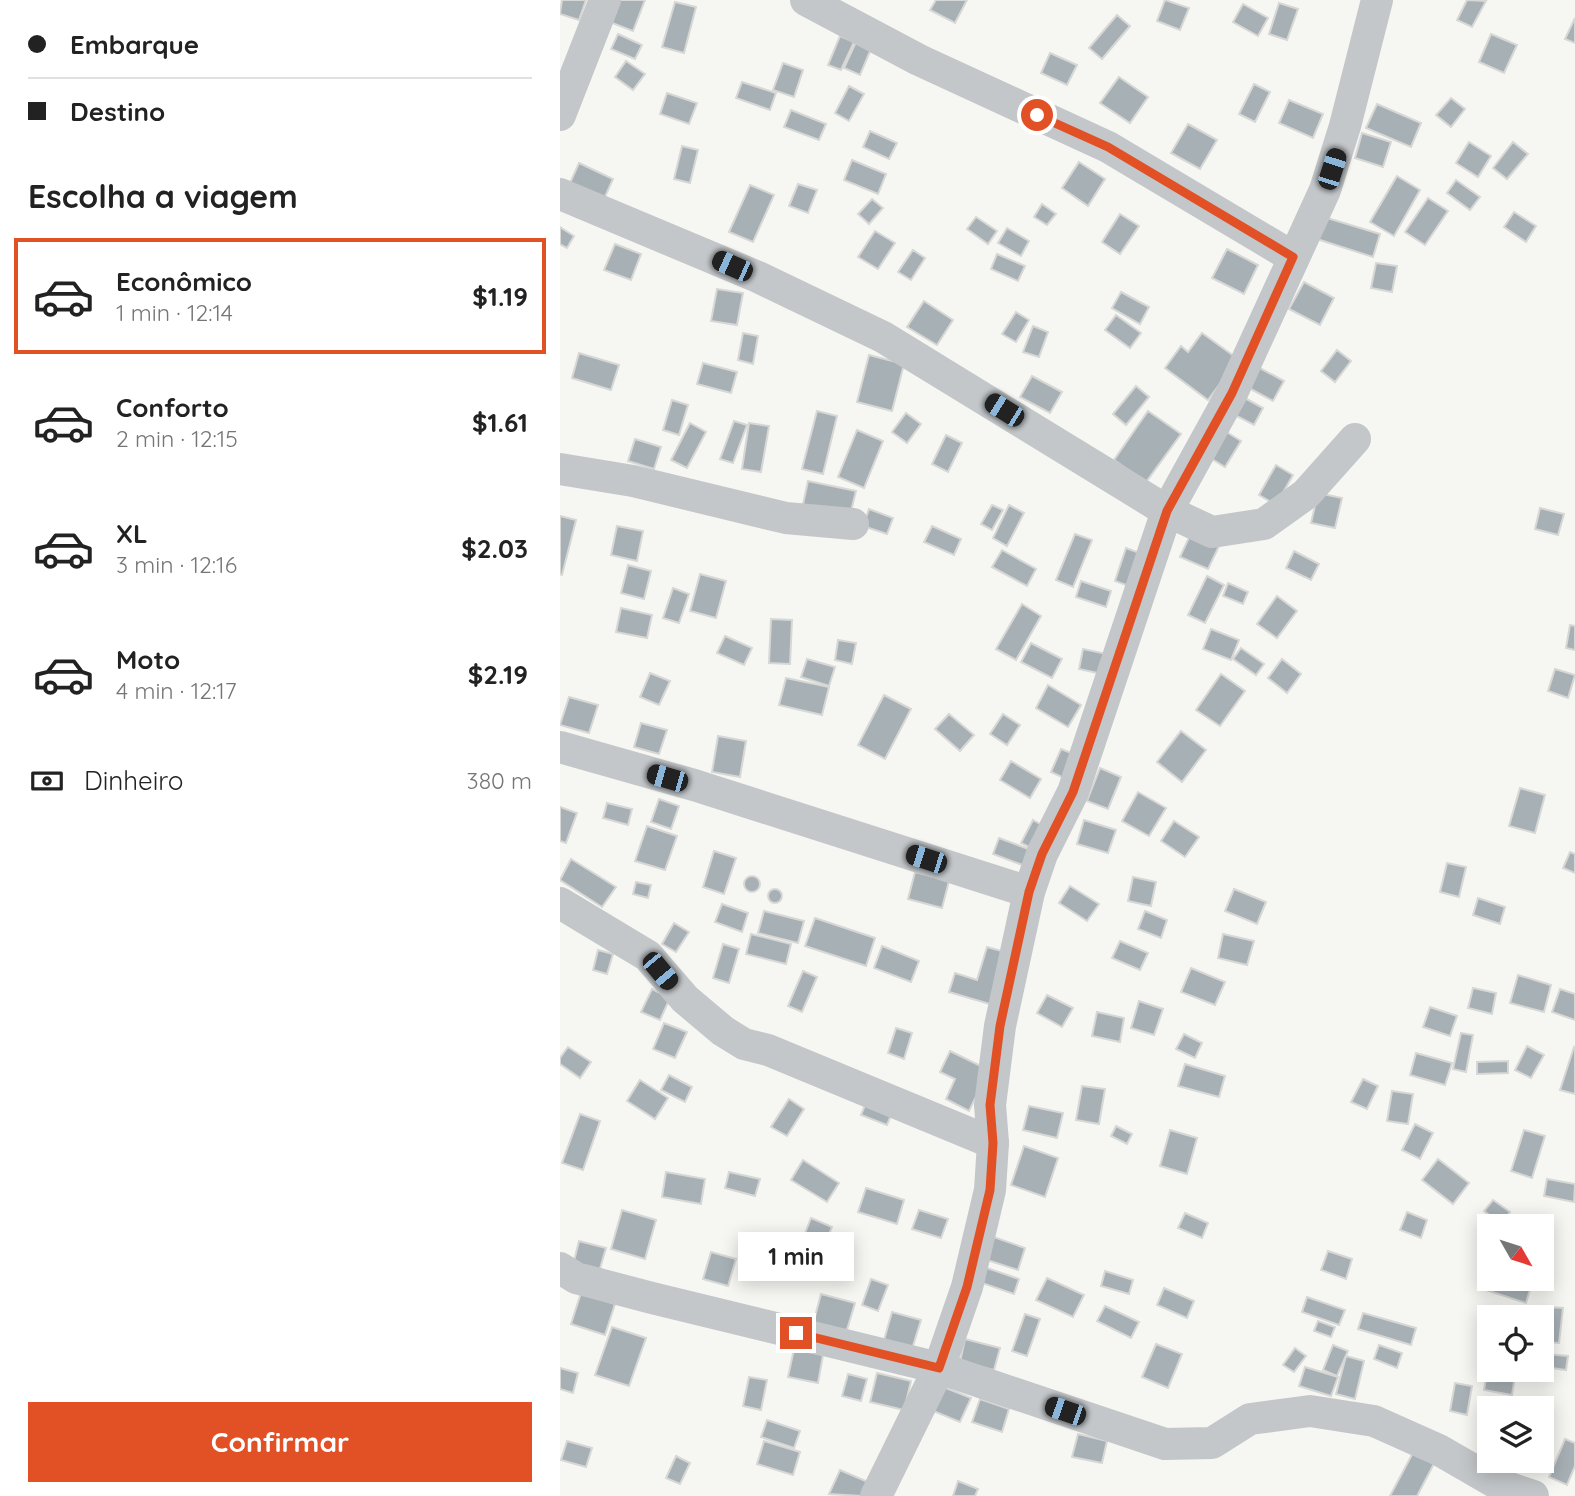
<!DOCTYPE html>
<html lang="pt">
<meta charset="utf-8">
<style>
body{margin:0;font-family:Quicksand,sans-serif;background:#f6f6f6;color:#222;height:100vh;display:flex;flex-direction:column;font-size:26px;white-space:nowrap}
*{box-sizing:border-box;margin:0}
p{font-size:23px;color:#767676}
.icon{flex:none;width:38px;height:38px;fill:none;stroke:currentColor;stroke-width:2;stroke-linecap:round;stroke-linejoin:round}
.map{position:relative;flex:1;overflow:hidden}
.drawer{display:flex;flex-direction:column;background:#fff;width:560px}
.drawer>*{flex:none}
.guide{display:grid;align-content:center;height:154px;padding:0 28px;background:#fff}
.needle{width:46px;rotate:129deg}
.fabs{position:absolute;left:917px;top:1214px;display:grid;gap:14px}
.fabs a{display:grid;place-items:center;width:77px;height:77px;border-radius:0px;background:#fff;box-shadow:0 4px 18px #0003;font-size:35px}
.end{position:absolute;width:32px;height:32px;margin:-16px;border:9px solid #e25026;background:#fff;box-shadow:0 0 0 4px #fff}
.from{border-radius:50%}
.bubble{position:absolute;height:49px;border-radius:0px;background:#fff;box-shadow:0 4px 18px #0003;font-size:23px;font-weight:800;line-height:49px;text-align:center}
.car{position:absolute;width:21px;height:42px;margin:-21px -10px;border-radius:9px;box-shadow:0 0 5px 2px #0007;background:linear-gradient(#222 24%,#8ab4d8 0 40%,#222 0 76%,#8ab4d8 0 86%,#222 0)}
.guide b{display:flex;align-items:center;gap:24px;height:66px;font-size:26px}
.guide b+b{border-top:2px solid #e0e0e0}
.guide i{width:18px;height:18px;background:#222}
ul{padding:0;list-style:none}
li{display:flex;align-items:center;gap:21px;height:116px;margin:0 14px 10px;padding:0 14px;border:4px solid transparent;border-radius:0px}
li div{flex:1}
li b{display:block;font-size:26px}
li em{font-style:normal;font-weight:800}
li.active{border-color:#e25026}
li>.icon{width:63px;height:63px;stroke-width:1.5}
h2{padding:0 28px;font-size:32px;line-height:84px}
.pay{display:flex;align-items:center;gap:18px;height:77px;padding:0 28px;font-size:26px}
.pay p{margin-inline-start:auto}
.button{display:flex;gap:14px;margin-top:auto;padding:14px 28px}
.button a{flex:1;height:80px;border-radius:0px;background:#e25026;color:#fff;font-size:28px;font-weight:800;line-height:80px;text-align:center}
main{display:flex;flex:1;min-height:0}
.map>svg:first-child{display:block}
.building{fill:#a7b0b5;stroke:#d7d7d5;stroke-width:2}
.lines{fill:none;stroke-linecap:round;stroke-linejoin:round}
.street{stroke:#c3c7ca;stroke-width:32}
.route{stroke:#e25026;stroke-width:9}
</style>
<main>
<section class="drawer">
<div class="guide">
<b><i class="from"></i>Embarque</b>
<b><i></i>Destino</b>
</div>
<h2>Escolha a viagem</h2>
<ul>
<li class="active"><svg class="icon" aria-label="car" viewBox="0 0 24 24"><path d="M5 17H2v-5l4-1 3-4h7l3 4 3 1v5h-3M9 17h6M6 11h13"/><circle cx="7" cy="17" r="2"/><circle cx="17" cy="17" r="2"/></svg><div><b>Econômico</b><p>1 min · 12:14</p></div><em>$1.19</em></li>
<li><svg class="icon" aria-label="car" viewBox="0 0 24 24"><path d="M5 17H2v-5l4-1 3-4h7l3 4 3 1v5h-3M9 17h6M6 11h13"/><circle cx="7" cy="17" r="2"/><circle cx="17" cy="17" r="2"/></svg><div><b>Conforto</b><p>2 min · 12:15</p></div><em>$1.61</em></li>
<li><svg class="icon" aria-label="car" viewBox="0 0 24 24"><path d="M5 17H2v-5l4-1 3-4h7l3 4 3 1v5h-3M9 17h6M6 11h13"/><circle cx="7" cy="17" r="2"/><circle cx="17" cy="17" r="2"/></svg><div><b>XL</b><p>3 min · 12:16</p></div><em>$2.03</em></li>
<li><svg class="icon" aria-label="car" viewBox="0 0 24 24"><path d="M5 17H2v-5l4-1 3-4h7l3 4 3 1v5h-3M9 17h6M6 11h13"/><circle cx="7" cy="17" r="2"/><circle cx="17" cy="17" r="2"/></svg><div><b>Moto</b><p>4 min · 12:17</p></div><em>$2.19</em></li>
</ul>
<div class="pay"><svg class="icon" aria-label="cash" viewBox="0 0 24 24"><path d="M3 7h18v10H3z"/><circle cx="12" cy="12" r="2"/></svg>Dinheiro<p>380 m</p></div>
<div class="button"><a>Confirmar</a></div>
</section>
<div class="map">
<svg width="1015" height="1496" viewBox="0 0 1015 1496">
<rect width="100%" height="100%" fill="#f6f6f2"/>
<g class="building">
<polygon points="2,0 26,0 19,20 0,14"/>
<polygon points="55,0 85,0 73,31 47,21"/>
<polygon points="376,0 407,0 395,23 370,10"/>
<polygon points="605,0 629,8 620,30 597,21"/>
<polygon points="907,0 926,1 912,27 897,20"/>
<polygon points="115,2 136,7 124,53 102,47"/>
<polygon points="719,3 738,9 727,40 709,34"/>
<polygon points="683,4 708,18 698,36 673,22"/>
<polygon points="557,15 570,26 542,59 529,48"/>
<polygon points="1015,18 1015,43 1005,39"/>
<polygon points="58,34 82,45 75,59 51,49"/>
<polygon points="931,34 957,45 944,73 919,62"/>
<polygon points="280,36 294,42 281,70 268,65"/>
<polygon points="296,42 311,49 300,75 284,68"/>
<polygon points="490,53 517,65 507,85 481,73"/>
<polygon points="66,61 85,74 73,90 55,77"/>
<polygon points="223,63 243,70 234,97 213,90"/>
<polygon points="559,77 588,97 570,123 540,103"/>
<polygon points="182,82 216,93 210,110 176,98"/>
<polygon points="694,84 710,92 695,122 679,114"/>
<polygon points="289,86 304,94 289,121 275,113"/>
<polygon points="107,93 137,103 129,124 100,114"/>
<polygon points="891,98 905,109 891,127 876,115"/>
<polygon points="729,100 763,114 753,138 719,123"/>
<polygon points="817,104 861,123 851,147 806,128"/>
<polygon points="231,110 266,124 259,140 224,127"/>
<polygon points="628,124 657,140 640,169 611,153"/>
<polygon points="310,131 337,143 329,159 303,147"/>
<polygon points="802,133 831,142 823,167 795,158"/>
<polygon points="909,142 931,156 918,177 896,163"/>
<polygon points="953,142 968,154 947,179 933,168"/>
<polygon points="122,146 138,150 130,183 114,179"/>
<polygon points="292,160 326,174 318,194 284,180"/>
<polygon points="519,162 545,179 528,206 502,188"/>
<polygon points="19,163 53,179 44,199 10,183"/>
<polygon points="837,176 860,190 834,236 810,222"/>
<polygon points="896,180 920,197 910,210 887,193"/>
<polygon points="238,184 257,190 248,213 229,206"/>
<polygon points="190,185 214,195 193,242 169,232"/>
<polygon points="868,198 888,211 865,245 845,232"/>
<polygon points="312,199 323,208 309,224 298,214"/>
<polygon points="482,204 496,214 487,225 474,217"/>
<polygon points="954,212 976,226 966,242 944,227"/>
<polygon points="560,214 579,226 560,254 542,242"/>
<polygon points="416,217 437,231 428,244 407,229"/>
<polygon points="764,217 820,234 813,257 757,239"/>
<polygon points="0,227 14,236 7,248 0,244"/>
<polygon points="447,228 469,241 461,256 438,243"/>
<polygon points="315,231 335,243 318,269 298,257"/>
<polygon points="55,244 81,254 71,280 44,270"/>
<polygon points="667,249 698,265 684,294 652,278"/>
<polygon points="353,250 365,258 351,280 338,272"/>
<polygon points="437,254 465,266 458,281 431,269"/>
<polygon points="816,263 837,266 832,292 811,288"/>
<polygon points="744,282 774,298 760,325 729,309"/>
<polygon points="157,289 183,293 177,325 151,321"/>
<polygon points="561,292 589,307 580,324 552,308"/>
<polygon points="364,301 393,320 377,345 347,327"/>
<polygon points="456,312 469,320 456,342 442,334"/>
<polygon points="556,315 581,333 570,348 545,330"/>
<polygon points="473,326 488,332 479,357 463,352"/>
<polygon points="183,333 198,336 193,364 178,360"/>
<polygon points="642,333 678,359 648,400 605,368 621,346 628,352"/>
<polygon points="777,350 791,361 775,382 761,371"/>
<polygon points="19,353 59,365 51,390 12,378"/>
<polygon points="309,355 344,364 332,411 297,402"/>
<polygon points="143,363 177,372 171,393 137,384"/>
<polygon points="698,367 724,381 713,401 687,387"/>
<polygon points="472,376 502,392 490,413 460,397"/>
<polygon points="576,386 589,397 566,425 553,414"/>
<polygon points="683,397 703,408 694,425 673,414"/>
<polygon points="112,400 128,405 119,435 103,430"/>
<polygon points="257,411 277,416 263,474 242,469"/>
<polygon points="588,411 621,434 586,482 554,460"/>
<polygon points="346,413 361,424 347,443 332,432"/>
<polygon points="174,421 187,425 173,463 160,459"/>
<polygon points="130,423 146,432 127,468 111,460"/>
<polygon points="189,423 209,426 201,472 182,469"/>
<polygon points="660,428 681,441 665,467 644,454"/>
<polygon points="297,430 323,441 304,488 278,477"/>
<polygon points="386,435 402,443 388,472 372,464"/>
<polygon points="75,439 101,447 94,469 68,461"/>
<polygon points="716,465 733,475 716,505 699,495"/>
<polygon points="248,481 296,491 289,519 242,509"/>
<polygon points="758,493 782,498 775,528 751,523"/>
<polygon points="432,505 443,510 432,530 421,524"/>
<polygon points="449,505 464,513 447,546 433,538"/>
<polygon points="980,508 1004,514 998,535 975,529"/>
<polygon points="309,509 333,518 327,534 303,526"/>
<polygon points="0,516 16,520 2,575 0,574"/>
<polygon points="57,526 83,531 77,561 51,555"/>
<polygon points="372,526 401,539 394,555 364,542"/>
<polygon points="632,531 660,544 648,569 620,557"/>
<polygon points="515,534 532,540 513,587 496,580"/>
<polygon points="566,548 585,555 574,588 555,581"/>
<polygon points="442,550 476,569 467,586 432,567"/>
<polygon points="734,551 759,564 751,580 726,568"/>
<polygon points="68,565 91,571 84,599 61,593"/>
<polygon points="140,574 166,581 156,618 130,611"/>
<polygon points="647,576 664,585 645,623 628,615"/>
<polygon points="521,581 551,591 546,607 516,597"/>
<polygon points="668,583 688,592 683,604 663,596"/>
<polygon points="113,588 129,594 119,623 103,618"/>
<polygon points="717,596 737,611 717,638 697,624"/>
<polygon points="462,604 481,616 456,660 436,649"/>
<polygon points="61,608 92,615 87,638 56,632"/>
<polygon points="211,619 232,620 230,664 209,663"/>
<polygon points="1010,625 1015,626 1015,650 1006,648"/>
<polygon points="651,629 679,640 671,660 643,649"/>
<polygon points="165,636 192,648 184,665 157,653"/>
<polygon points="278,640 296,643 292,664 275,660"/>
<polygon points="471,643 502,659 492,678 461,662"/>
<polygon points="681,648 704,664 696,675 673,659"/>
<polygon points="523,649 547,654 542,674 519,669"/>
<polygon points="247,659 275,667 269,686 241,677"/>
<polygon points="722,659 741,674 727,693 708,678"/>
<polygon points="995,669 1015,675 1008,698 988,691"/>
<polygon points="90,673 110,681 99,705 80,697"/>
<polygon points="661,674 685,691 660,726 636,710"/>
<polygon points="226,678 269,687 262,715 219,705"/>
<polygon points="488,685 521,705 508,727 476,708"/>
<polygon points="324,695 351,709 325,759 298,745"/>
<polygon points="9,697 38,705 29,733 0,725"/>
<polygon points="389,714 414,735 400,751 375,729"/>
<polygon points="443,714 460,725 447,745 430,734"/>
<polygon points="81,723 107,730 99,754 74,747"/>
<polygon points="621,731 646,750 622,782 597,762"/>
<polygon points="158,736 186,741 180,777 152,772"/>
<polygon points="501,749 519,756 508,780 491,772"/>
<polygon points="451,761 481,779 470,798 440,780"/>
<polygon points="540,768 561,777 548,809 527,801"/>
<polygon points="960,788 985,795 975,833 949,826"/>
<polygon points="578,792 606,808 589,836 562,821"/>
<polygon points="99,799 119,806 111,829 91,822"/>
<polygon points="47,803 72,809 68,825 43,818"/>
<polygon points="0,807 17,813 6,843 0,841"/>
<polygon points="473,820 487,828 475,850 461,843"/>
<polygon points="524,820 556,830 548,853 517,844"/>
<polygon points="614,821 639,837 625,857 601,841"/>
<polygon points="87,826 117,836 105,870 75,861"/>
<polygon points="439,838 471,850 465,866 433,854"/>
<polygon points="154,851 176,858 164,894 143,887"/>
<polygon points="1010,852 1015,854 1015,873 1003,868"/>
<polygon points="11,859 56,887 42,907 0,880"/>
<polygon points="887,863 906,867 899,897 880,892"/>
<polygon points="355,872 389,881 382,908 348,899"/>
<circle cx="192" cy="884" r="8"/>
<polygon points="573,877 596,882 591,906 568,901"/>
<polygon points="76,882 91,885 88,898 73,894"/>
<polygon points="510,886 539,904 527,921 499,903"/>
<circle cx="215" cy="896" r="7"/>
<polygon points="674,889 706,902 697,924 665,911"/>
<polygon points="918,898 945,907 940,924 913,915"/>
<polygon points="162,904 188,913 182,932 155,922"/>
<polygon points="204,911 244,921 238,943 198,933"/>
<polygon points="585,911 607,920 601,938 578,929"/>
<polygon points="255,918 315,938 306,966 245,946"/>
<polygon points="114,923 129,932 116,952 102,944"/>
<polygon points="191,934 231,944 226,964 186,954"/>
<polygon points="663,934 694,941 687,965 658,958"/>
<polygon points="560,941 588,953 580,970 552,958"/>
<polygon points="163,944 179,949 169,983 153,978"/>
<polygon points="322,946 359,961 351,982 314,968"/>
<polygon points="427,947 449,953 433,1005 389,992 395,973 417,980"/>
<polygon points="38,950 53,954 47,974 33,970"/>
<polygon points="631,968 665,982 655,1005 621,992"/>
<polygon points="243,971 257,977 242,1012 228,1006"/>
<polygon points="958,975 991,985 984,1012 950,1003"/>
<polygon points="913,988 936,993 932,1014 908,1008"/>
<polygon points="92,989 110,998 100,1020 81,1012"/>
<polygon points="1000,989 1015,994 1015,1020 992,1012"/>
<polygon points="487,995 513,1008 502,1027 477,1013"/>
<polygon points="579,1001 603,1009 594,1035 571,1028"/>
<polygon points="870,1007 897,1016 890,1036 863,1027"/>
<polygon points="537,1012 564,1018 560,1042 532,1036"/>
<polygon points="104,1023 127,1032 115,1058 93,1049"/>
<polygon points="336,1028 352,1033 344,1059 328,1053"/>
<polygon points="901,1033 913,1035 906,1072 893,1069"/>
<polygon points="624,1034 642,1043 635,1058 616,1049"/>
<polygon points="967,1046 984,1055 971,1078 955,1070"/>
<polygon points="8,1047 31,1062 20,1078 0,1064 0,1058"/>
<polygon points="1014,1047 1015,1048 1015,1094 1000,1090"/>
<polygon points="390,1051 429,1070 409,1111 386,1099 395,1079 380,1072"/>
<polygon points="856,1053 892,1063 885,1085 850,1075"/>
<polygon points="948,1061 948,1073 917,1074 917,1062"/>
<polygon points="625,1064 665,1076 659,1097 618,1086"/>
<polygon points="109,1075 132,1087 125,1102 101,1090"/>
<polygon points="803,1079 818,1086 807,1109 791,1102"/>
<polygon points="80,1080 108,1098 95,1119 67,1101"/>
<polygon points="522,1086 545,1089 539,1124 516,1120"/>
<polygon points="832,1091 853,1094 848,1124 827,1121"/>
<polygon points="308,1098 334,1108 327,1125 301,1115"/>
<polygon points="229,1099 244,1109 227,1136 211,1127"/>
<polygon points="469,1106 503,1113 497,1138 463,1130"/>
<polygon points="20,1114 40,1121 23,1170 2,1163"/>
<polygon points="855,1124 873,1133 860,1159 842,1150"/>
<polygon points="556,1126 572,1134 567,1144 551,1136"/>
<polygon points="610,1130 637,1138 627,1174 600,1166"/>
<polygon points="964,1130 985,1136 972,1178 951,1171"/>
<polygon points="464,1146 498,1158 485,1197 451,1185"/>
<polygon points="878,1159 909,1183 893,1204 862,1180"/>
<polygon points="243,1160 279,1183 267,1202 231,1180"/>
<polygon points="106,1172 145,1179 141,1204 102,1197"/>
<polygon points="169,1172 200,1179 195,1196 165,1188"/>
<polygon points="987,1179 1015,1184 1014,1202 984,1196"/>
<polygon points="306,1188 344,1200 337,1224 298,1212"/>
<polygon points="933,1200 950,1212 941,1224 924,1211"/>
<polygon points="62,1210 96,1220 85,1259 51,1249"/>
<polygon points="359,1210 388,1219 381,1238 352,1229"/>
<polygon points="847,1212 867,1220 861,1238 840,1230"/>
<polygon points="625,1213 648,1223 642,1238 618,1228"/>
<polygon points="251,1218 272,1227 257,1263 237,1254"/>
<polygon points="428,1235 465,1248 458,1270 421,1258"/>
<polygon points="19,1241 46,1248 39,1272 13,1265"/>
<polygon points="768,1251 792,1259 786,1279 761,1270"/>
<polygon points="151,1252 176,1259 168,1286 143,1279"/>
<polygon points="424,1267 459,1279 454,1294 419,1282"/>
<polygon points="545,1271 573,1280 569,1294 541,1286"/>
<polygon points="487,1278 524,1295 513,1317 476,1300"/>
<polygon points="311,1279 328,1285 318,1311 302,1305"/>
<polygon points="929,1279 950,1279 971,1286 966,1303 926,1290"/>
<polygon points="604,1288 634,1301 627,1318 597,1305"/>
<polygon points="21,1293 55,1304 45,1335 11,1324"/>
<polygon points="261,1294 295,1303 286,1333 253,1324"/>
<polygon points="747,1297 785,1310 779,1325 742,1312"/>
<polygon points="545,1306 579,1322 571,1338 537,1321"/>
<polygon points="968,1306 1003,1308 999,1343 982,1342 982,1318 967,1318"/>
<polygon points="332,1312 361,1320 352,1349 324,1340"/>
<polygon points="803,1313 856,1328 851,1345 798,1329"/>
<polygon points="465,1314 480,1319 467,1356 452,1351"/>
<polygon points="758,1321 775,1327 771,1337 754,1331"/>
<polygon points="52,1327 86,1338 69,1386 35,1375"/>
<polygon points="405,1339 440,1348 434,1370 400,1362"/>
<polygon points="596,1344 622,1354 608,1388 582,1377"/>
<polygon points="773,1345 788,1351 777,1376 763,1370"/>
<polygon points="819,1345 842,1353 837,1368 814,1359"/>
<polygon points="735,1348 746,1356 734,1372 723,1365"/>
<polygon points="234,1349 263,1355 258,1383 228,1377"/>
<polygon points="986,1354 1008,1356 1006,1370 985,1367"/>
<polygon points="786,1356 804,1361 795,1399 776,1394"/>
<polygon points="929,1360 929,1370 956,1370 952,1395 924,1390"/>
<polygon points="745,1367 778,1377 771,1396 739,1386"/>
<polygon points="0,1368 18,1373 13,1393 0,1389"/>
<polygon points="317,1373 351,1381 344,1410 310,1402"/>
<polygon points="288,1374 307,1379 301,1401 282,1396"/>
<polygon points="189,1377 207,1380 201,1410 183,1406"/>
<polygon points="895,1383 912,1386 907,1415 890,1411"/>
<polygon points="381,1386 411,1398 400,1422 371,1410"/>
<polygon points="420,1399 449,1409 442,1432 412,1422"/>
<polygon points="207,1420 240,1431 234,1448 201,1437"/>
<polygon points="518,1434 547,1441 542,1463 512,1457"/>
<polygon points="1005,1439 1015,1443 1015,1466 1007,1485 989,1477"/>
<polygon points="7,1441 32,1448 26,1467 1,1460"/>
<polygon points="204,1441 240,1452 233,1475 197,1464"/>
<polygon points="856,1447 877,1458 857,1496 830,1496"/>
<polygon points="116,1456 130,1463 120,1484 106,1478"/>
<polygon points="280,1470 308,1482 302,1496 269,1494"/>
<polygon points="398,1481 418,1489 415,1496 393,1496"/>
</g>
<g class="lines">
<g class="street">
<polyline points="246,0 359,60 548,147 733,257"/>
<polyline points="0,115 45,0"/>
<polyline points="0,194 198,277 323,337 607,511 652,532 704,524 746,494 795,439"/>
<polyline points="0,469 73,481 226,518 293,524"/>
<polyline points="0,747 134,785 469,892"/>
<polyline points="0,903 88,956 125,999 163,1031 184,1044 208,1050 433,1143"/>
<polyline points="0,1268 16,1278 92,1298 379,1368 605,1444 652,1443 690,1419 750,1411 814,1421 879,1450 938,1484 973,1496"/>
<polyline points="316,1496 379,1368 407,1287 430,1190 433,1143 430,1105 440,1026 469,892 482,854 513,792 607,511 672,393 765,190 785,126 817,0"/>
</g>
</g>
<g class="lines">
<polyline class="route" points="236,1333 379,1368 407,1287 430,1190 433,1143 430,1105 440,1026 469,892 482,854 513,792 607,511 672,393 733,257 548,147 477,115"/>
</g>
</svg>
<div class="fabs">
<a><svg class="needle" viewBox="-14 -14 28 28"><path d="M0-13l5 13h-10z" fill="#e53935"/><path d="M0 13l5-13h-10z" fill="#767676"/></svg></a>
<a><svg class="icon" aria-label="locate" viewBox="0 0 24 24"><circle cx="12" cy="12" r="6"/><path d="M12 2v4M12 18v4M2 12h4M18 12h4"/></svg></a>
<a><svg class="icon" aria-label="layers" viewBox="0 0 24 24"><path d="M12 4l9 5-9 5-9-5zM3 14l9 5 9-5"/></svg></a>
</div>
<i class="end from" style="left:477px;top:115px"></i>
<i class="end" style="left:236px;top:1333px"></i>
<div class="bubble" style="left:178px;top:1232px;width:116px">1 min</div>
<i class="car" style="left:772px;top:169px;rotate:18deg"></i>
<i class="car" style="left:172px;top:266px;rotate:294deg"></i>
<i class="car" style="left:444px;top:410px;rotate:302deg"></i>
<i class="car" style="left:107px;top:778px;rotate:286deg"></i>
<i class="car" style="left:366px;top:859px;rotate:288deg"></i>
<i class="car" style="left:100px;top:971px;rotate:140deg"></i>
<i class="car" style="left:505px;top:1411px;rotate:289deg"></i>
</div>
</main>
